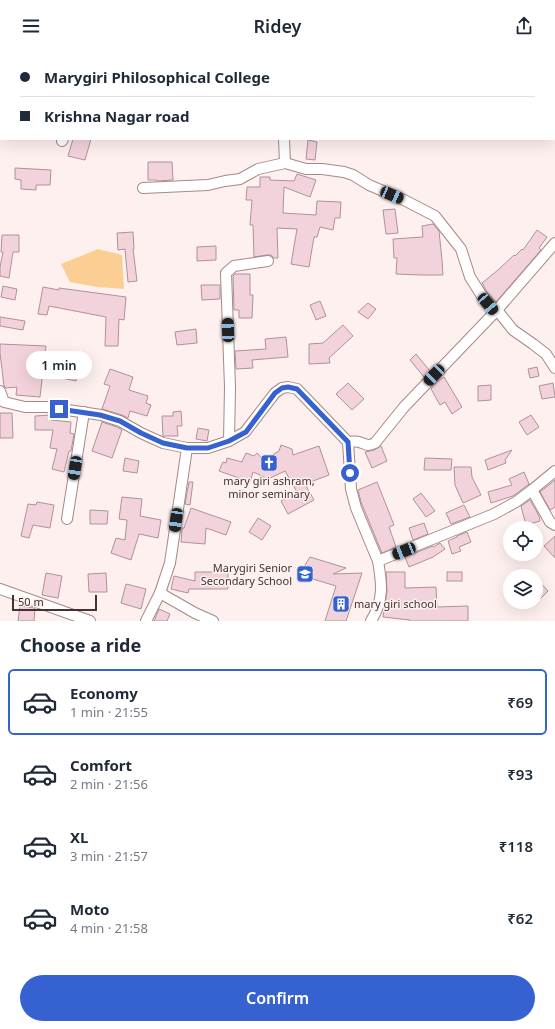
<!DOCTYPE html>
<meta charset="utf-8">
<style>
body{margin:0;font-family:"Noto Sans",sans-serif;background:#f6f6f7;color:#1f2937;height:100vh;display:flex;flex-direction:column;font-size:15px;white-space:nowrap}
*{box-sizing:border-box;margin:0}
p{font-size:13px;color:#747a83}
.icon{flex:none;width:22px;height:22px;fill:none;stroke:currentColor;stroke-width:2;stroke-linecap:round;stroke-linejoin:round}
.map{position:relative;height:569px;overflow:hidden}
.panel{display:flex;flex-direction:column;background:#fff;flex:1}
.panel>*{flex:none}
.guide{position:absolute;left:0px;top:0px;width:555px;height:88px;box-shadow:0 4px 16px #0002;display:grid;align-content:center;height:88px;padding:0 20px;background:#fff}
.fabs{position:absolute;left:503px;top:469px;display:grid;gap:8px}
.fabs a{display:grid;place-items:center;width:40px;height:40px;border-radius:50%;background:#fff;box-shadow:0 4px 16px #0002;font-size:20px}
.scale{position:absolute;left:12px;bottom:10px;width:85px;box-sizing:border-box;padding-left:4px;border:2px solid #403332;border-top:0;font-size:11px;line-height:14px;white-space:nowrap;color:#403332;-webkit-text-stroke:3px #fef0ef;paint-order:stroke}
.end{position:absolute;width:18px;height:18px;margin:-9px;border:5px solid #3561d1;background:#fff;box-shadow:0 0 0 2px #fff}
.from{border-radius:50%}
.bubble{position:absolute;height:28px;border-radius:14px;background:#fff;box-shadow:0 4px 16px #0002;font-size:13px;font-weight:600;line-height:28px;text-align:center}
.car{position:absolute;width:12px;height:24px;margin:-12px -6px;border-radius:5px;box-shadow:0 0 3px 1px #0007;background:linear-gradient(#222 24%,#8ab4d8 0 40%,#222 0 76%,#8ab4d8 0 86%,#222 0)}
.guide b{display:flex;align-items:center;gap:14px;height:38px;font-size:15px}
.guide b+b{border-top:1px solid #e0e1e3}
.guide i{width:10px;height:10px;background:#1f2937}
ul{padding:0;list-style:none}
li{display:flex;align-items:center;gap:12px;height:66px;margin:0 8px 6px;padding:0 12px;border:2px solid transparent;border-radius:6px}
li div{flex:1}
li b{display:block;font-size:15px}
li em{font-style:normal;font-weight:600}
li.active{border-color:#3561d1}
li>.icon{width:36px;height:36px;stroke-width:1.5}
h2{padding:0 20px;font-size:18px;line-height:48px}
.cta{display:flex;gap:8px;margin-top:auto;padding:8px 20px}
.cta a{flex:1;height:46px;border-radius:24px;background:#3561d1;color:#fff;font-size:16px;font-weight:600;line-height:46px;text-align:center}
header{display:flex;justify-content:space-between;align-items:center;height:52px;padding:0 20px;background:#fff;font-size:18px;font-weight:600}
.map>svg:first-child{display:block}
.green{fill:#fbcf93}
.building{fill:#f3d3db;stroke:#af9299}
.lines{fill:none;stroke-linecap:round;stroke-linejoin:round}
.minor-casing{stroke:#a68985;stroke-width:12}
.minor{stroke:#fff;stroke-width:10}
.route{stroke:#3561d1;stroke-width:5}
.labels{text-anchor:middle;stroke-width:3;stroke-linejoin:round;paint-order:stroke}
.poi-label{font-size:11px;fill:#403332;stroke:#fef0ef}
</style>
<header><svg class="icon" aria-label="menu" viewBox="0 0 24 24"><path d="M4 6h16M4 12h16M4 18h16"/></svg>Ridey<svg class="icon" aria-label="share" viewBox="0 0 24 24"><path d="M12 15V3M7 8l5-5 5 5M5 13v7h14v-7"/></svg></header>
<div class="map">
<svg width="555" height="569" viewBox="0 0 555 569">
<rect width="100%" height="100%" fill="#fef0ef"/>
<polygon class="green" points="98,197 122,203 124,237 97,235 70,230 61,212"/>
<g class="building">
<polygon points="73,87 91,87 85,108 68,104"/>
<polygon points="308,88 317,90 315,108 306,107"/>
<polygon points="148,110 172,110 173,128 157,129 157,128 148,128"/>
<polygon points="15,116 51,118 50,133 36,133 36,138 21,137 21,128 15,127"/>
<polygon points="297,122 316,128 310,145 284,135 283,161 316,163 317,149 341,150 340,166 335,166 333,178 320,175 317,185 314,185 309,215 291,212 297,177 277,176 278,206 274,206 271,203 267,203 254,205 253,173 250,173 252,148 246,148 247,135 260,135 260,125 270,125 270,128 294,129"/>
<polygon points="395,157 398,181 386,182 383,158"/>
<polygon points="433,172 439,179 442,208 443,223 421,223 396,222 397,206 394,206 393,187 423,185 422,174"/>
<polygon points="537,178 547,185 539,196 541,198 496,250 487,240 482,231 498,218 514,203 515,204 522,197 523,198"/>
<polygon points="133,180 134,197 133,197 137,229 128,230 125,197 118,198 117,181"/>
<polygon points="2,183 19,183 19,200 13,200 9,226 0,224 0,215 3,200 1,200"/>
<polygon points="216,194 216,208 197,209 197,195"/>
<polygon points="235,222 250,222 250,243 253,243 252,266 239,266 239,258 234,258 233,224"/>
<polygon points="201,233 220,233 220,247 202,248"/>
<polygon points="3,234 17,237 15,248 1,245"/>
<polygon points="43,235 59,238 59,236 126,245 124,268 119,267 118,294 105,294 106,265 49,254 47,263 38,262"/>
<polygon points="320,249 326,264 316,268 310,253"/>
<polygon points="368,251 376,257 368,267 358,260"/>
<polygon points="0,265 25,269 23,278 0,274"/>
<polygon points="343,273 353,284 329,306 330,311 309,312 309,292 323,291"/>
<polygon points="196,277 197,291 177,293 175,280"/>
<polygon points="286,285 288,305 252,308 253,316 236,317 235,299 266,297 265,287"/>
<polygon points="0,292 46,294 40,345 16,343 17,335 6,336 4,334 0,301"/>
<polygon points="416,302 430,319 424,325 410,308"/>
<polygon points="67,303 82,306 80,313 85,314 83,325 77,324 76,329 62,326"/>
<polygon points="537,315 539,324 530,326 528,317"/>
<polygon points="110,317 133,325 129,338 148,344 146,351 151,353 147,364 130,359 128,366 122,363 102,357 110,334 104,332"/>
<polygon points="444,325 462,355 452,362 445,350 440,353 431,337 438,329"/>
<polygon points="348,331 364,347 352,358 336,342"/>
<polygon points="553,331 555,345 542,347 539,334"/>
<polygon points="491,333 491,348 478,349 478,334"/>
<polygon points="181,359 182,374 177,374 178,384 163,384 162,364 173,364 173,360"/>
<polygon points="0,361 12,361 13,386 0,386"/>
<polygon points="51,363 51,368 71,370 70,381 74,382 71,399 69,399 64,420 52,417 57,397 50,396 53,378 35,378 35,364"/>
<polygon points="531,363 539,375 527,383 519,370"/>
<polygon points="102,370 117,375 122,378 112,406 92,399"/>
<polygon points="198,376 209,378 207,389 196,387"/>
<polygon points="281,393 292,397 293,403 319,394 329,423 305,432 314,448 288,462 281,449 297,440 285,419 266,428 264,425 253,420 250,430 219,419 223,410 226,411 227,406 242,410 246,401 254,404 257,401 264,408 279,399"/>
<polygon points="381,394 387,409 372,416 365,400 374,398"/>
<polygon points="512,398 505,408 506,411 488,418 485,408"/>
<polygon points="125,406 139,409 137,421 123,419"/>
<polygon points="425,406 452,407 451,418 424,418"/>
<polygon points="454,415 471,415 472,425 481,443 463,451 455,433"/>
<polygon points="524,420 529,432 513,444 491,451 488,440 512,433 509,427"/>
<polygon points="555,428 555,455 550,458 540,440"/>
<polygon points="189,430 193,430 190,453 185,452"/>
<polygon points="377,430 394,473 389,475 396,495 382,501 361,450 358,438"/>
<polygon points="421,441 435,459 426,465 413,447"/>
<polygon points="122,445 142,447 140,464 161,468 158,486 139,482 131,508 111,501 116,486 125,488 127,468 119,467"/>
<polygon points="530,448 539,464 540,469 526,473 521,454"/>
<polygon points="37,450 54,453 50,476 33,473 29,486 21,484 28,452 36,453"/>
<polygon points="464,453 470,465 451,472 446,461"/>
<polygon points="191,456 231,470 226,483 206,476 205,492 181,490 182,476 184,476"/>
<polygon points="90,458 108,459 107,472 90,472"/>
<polygon points="258,466 271,474 262,488 249,480"/>
<polygon points="424,471 428,482 413,488 409,476"/>
<polygon points="467,480 471,490 459,495 461,499 452,502 448,489 457,485 457,484"/>
<polygon points="555,484 555,506 544,494"/>
<polygon points="440,491 445,497 433,505 409,515 405,505 433,494 433,495"/>
<polygon points="310,505 346,516 333,522 362,521 346,569 325,569 336,534 303,524 305,513"/>
<polygon points="195,520 228,520 228,537 189,537 188,541 171,537 174,524 195,529"/>
<polygon points="386,520 405,520 405,536 436,535 437,555 468,554 468,569 410,569 410,568 383,565 387,540"/>
<rect x="447" y="520" width="15" height="9"/>
<polygon points="46,521 62,524 58,546 42,543"/>
<polygon points="106,521 107,540 89,540 88,522"/>
<polygon points="536,526 548,539 536,551"/>
<polygon points="126,532 146,537 141,557 121,551"/>
<polygon points="20,554 35,556 34,569 18,569"/>
<polygon points="159,557 170,562 167,569 154,569"/>
</g>
<g class="lines">
<defs>
<g id="minor">
<polyline points="198,0 200,1"/>
<polyline points="104,1 105,0"/>
<polyline points="340,1 343,0"/>
<polyline points="0,2 1,3"/>
<polyline points="284,87 285,111"/>
<polyline points="62,89 63,87"/>
<polyline points="143,136 208,133 225,129 240,127 258,117 285,111 306,117 322,117 344,120 353,123 369,133 404,148 435,164 461,197 470,225 482,244 495,259"/>
<polyline points="497,258 555,191"/>
<polyline points="0,339 4,350 25,355 47,355 101,363 120,369 141,381 163,391 187,396 170,511 160,541 195,561 213,569"/>
<path d="M229 389 245 380 275 341 282 336 288 335 297 337 348 390C351 390 356 389 359 390 367 392 366 395 375 391L404 355 497 258 513 278 533 292 546 302 555 316"/>
<polyline points="348,390 351,437 356,456 378,509 494,462 516,450 532,438 555,419"/>
<polyline points="187,396 208,396 229,389 230,335 226,221 234,214 268,209"/>
<polyline points="532,438 550,470 555,473"/>
<polyline points="67,467 84,360"/>
<polyline points="0,537 90,569"/>
<polyline points="146,569 160,541"/>
<path d="M371 569C384 548 382 532 378 509"/>
</g>
</defs>
<use href="#minor" class="minor-casing"/>
<use href="#minor" class="minor"/>
</g>
<g class="lines">
<polyline class="route" points="59,357 100,363 120,369 141,381 163,391 187,396 208,396 229,389 246,380 275,341 282,336 288,335 297,337 348,390 350,421"/>
</g>
<defs>
<symbol id="church-square" viewBox="-11 -11 22 22"><rect x="-9" y="-9" width="18" height="18" rx="4" fill="#3561d1" stroke="#fef0ef"/><path d="M-1.2-6h2.4v3.5h3.3v2.4h-3.3V6h-2.4V-.1h-3.3v-2.4h3.3Z" fill="#fff"/></symbol>
<symbol id="school-square" viewBox="-11 -11 22 22"><rect x="-9" y="-9" width="18" height="18" rx="4" fill="#3561d1" stroke="#fef0ef"/><path d="M0-5L7-2L0 1L-7-2ZM-4 1L0 2.5L4 1V4Q0 6-4 4Z" fill="#fff"/></symbol>
<symbol id="building-square" viewBox="-11 -11 22 22"><rect x="-9" y="-9" width="18" height="18" rx="4" fill="#3561d1" stroke="#fef0ef"/><path d="M-4-6H4V6H1V3H-1V6H-4ZM-2.5-4.3h1.7v1.8h-1.7ZM.8-4.3h1.7v1.8H.8ZM-2.5-1h1.7V.8h-1.7ZM.8-1h1.7V.8H.8Z" fill="#fff"/></symbol>
</defs>
<g fill-rule="evenodd">
<use href="#church-square" x="259" y="401" width="20" height="20"/>
<use href="#school-square" x="295" y="512" width="20" height="20"/>
<use href="#building-square" x="331" y="542" width="20" height="20"/>
</g>
<g class="labels">
<g class="poi-label">
<text x="269" y="433">mary giri ashram,<tspan x="269" dy="13">minor seminary</tspan></text>
<text x="292" y="520" text-anchor="end">Marygiri Senior<tspan x="292" dy="13">Secondary School</tspan></text>
<text x="354" y="556" text-anchor="start">mary giri school</text>
</g>
</g>
</svg>
<div class="fabs">
<a><svg class="icon" aria-label="locate" viewBox="0 0 24 24"><circle cx="12" cy="12" r="6"/><path d="M12 2v4M12 18v4M2 12h4M18 12h4"/></svg></a>
<a><svg class="icon" aria-label="layers" viewBox="0 0 24 24"><path d="M12 4l9 5-9 5-9-5zM3 14l9 5 9-5"/></svg></a>
</div>
<div class="scale">50 m</div>
<i class="end from" style="left:350px;top:421px"></i>
<i class="end" style="left:59px;top:357px"></i>
<div class="bubble" style="left:26px;top:299px;width:66px">1 min</div>
<i class="car" style="left:392px;top:143px;rotate:113deg"></i>
<i class="car" style="left:488px;top:252px;rotate:140deg"></i>
<i class="car" style="left:228px;top:278px;rotate:358deg"></i>
<i class="car" style="left:434px;top:323px;rotate:224deg"></i>
<i class="car" style="left:75px;top:416px;rotate:189deg"></i>
<i class="car" style="left:176px;top:468px;rotate:188deg"></i>
<i class="car" style="left:404px;top:499px;rotate:248deg"></i>
<div class="guide">
<b><i class="from"></i>Marygiri Philosophical College</b>
<b><i></i>Krishna Nagar road</b>
</div>
</div>
<section class="panel">
<h2>Choose a ride</h2>
<ul>
<li class="active"><svg class="icon" aria-label="car" viewBox="0 0 24 24"><path d="M5 17H2v-5l4-1 3-4h7l3 4 3 1v5h-3M9 17h6M6 11h13"/><circle cx="7" cy="17" r="2"/><circle cx="17" cy="17" r="2"/></svg><div><b>Economy</b><p>1 min · 21:55</p></div><em>₹69</em></li>
<li><svg class="icon" aria-label="car" viewBox="0 0 24 24"><path d="M5 17H2v-5l4-1 3-4h7l3 4 3 1v5h-3M9 17h6M6 11h13"/><circle cx="7" cy="17" r="2"/><circle cx="17" cy="17" r="2"/></svg><div><b>Comfort</b><p>2 min · 21:56</p></div><em>₹93</em></li>
<li><svg class="icon" aria-label="car" viewBox="0 0 24 24"><path d="M5 17H2v-5l4-1 3-4h7l3 4 3 1v5h-3M9 17h6M6 11h13"/><circle cx="7" cy="17" r="2"/><circle cx="17" cy="17" r="2"/></svg><div><b>XL</b><p>3 min · 21:57</p></div><em>₹118</em></li>
<li><svg class="icon" aria-label="car" viewBox="0 0 24 24"><path d="M5 17H2v-5l4-1 3-4h7l3 4 3 1v5h-3M9 17h6M6 11h13"/><circle cx="7" cy="17" r="2"/><circle cx="17" cy="17" r="2"/></svg><div><b>Moto</b><p>4 min · 21:58</p></div><em>₹62</em></li>
</ul>
<div class="cta"><a>Confirm</a></div>
</section>
